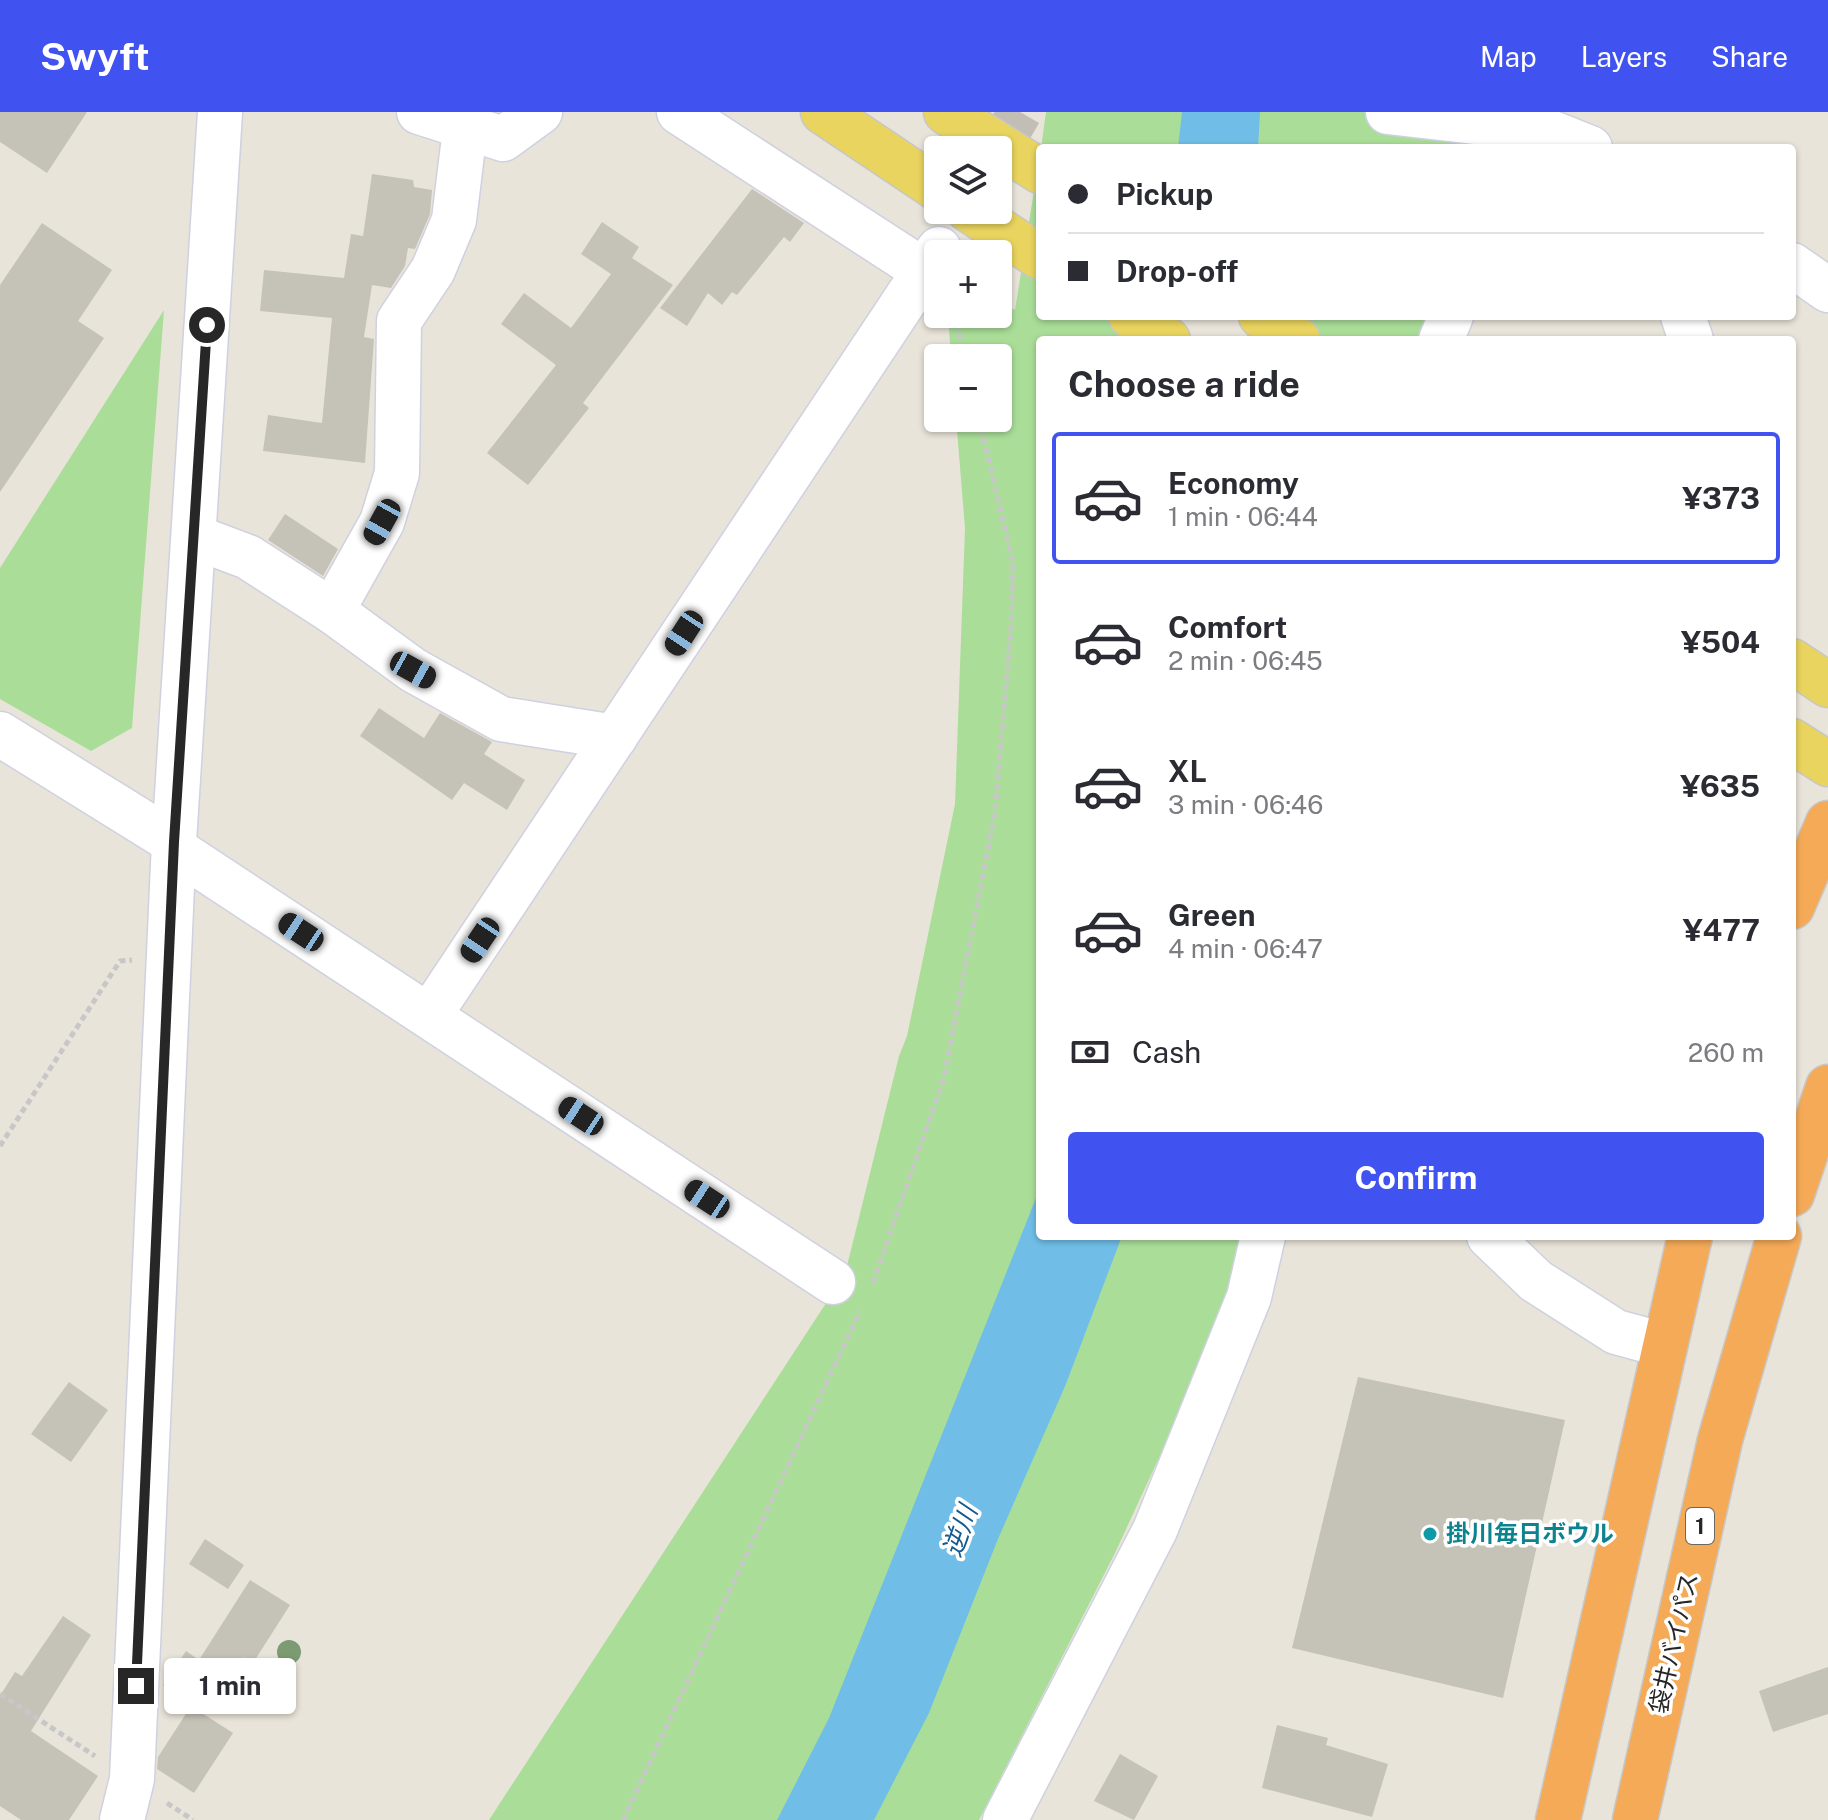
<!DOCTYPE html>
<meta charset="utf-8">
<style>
body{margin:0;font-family:"Public Sans","Noto Sans JP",sans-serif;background:#f2f2f3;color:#2b2b33;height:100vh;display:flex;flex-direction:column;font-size:30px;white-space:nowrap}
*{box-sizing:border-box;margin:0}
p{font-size:26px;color:#7c7c81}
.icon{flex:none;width:44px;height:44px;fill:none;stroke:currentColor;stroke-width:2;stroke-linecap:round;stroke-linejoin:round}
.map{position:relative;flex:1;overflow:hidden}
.side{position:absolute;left:1036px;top:224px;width:760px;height:904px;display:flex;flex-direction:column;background:#fff;border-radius:8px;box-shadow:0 2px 6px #0004}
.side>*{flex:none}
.top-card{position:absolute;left:1036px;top:32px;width:760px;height:176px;border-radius:8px;box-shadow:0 2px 6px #0004;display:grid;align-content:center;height:176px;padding:0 32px;background:#fff}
.buttons{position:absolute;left:924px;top:24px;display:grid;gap:16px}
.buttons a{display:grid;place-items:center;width:88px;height:88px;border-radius:8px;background:#fff;box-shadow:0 2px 6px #0004;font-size:40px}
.end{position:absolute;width:36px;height:36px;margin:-18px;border:10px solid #272727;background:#fff;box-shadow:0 0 0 4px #fff}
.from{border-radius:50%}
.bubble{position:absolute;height:56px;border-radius:8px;background:#fff;box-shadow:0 2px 6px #0004;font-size:26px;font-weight:700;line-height:56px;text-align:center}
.car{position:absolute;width:24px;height:48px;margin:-24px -12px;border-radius:10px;box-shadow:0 0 6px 2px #0007;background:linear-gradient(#222 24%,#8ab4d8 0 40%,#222 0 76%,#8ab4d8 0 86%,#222 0)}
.top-card b{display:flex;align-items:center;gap:28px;height:76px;font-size:30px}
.top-card b+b{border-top:2px solid #e1e1e2}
.top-card i{width:20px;height:20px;background:#2b2b33}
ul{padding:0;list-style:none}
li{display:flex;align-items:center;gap:24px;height:132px;margin:0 16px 12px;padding:0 16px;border:4px solid transparent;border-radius:8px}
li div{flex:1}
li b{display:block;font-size:30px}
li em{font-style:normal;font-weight:700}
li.active{border-color:#4052f0}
li>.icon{width:72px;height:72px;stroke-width:1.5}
h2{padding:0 32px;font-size:36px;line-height:96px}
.pay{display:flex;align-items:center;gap:20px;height:88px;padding:0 32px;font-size:30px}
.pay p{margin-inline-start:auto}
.button{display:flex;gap:16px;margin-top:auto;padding:16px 32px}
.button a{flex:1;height:92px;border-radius:8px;background:#4052f0;color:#fff;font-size:32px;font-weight:700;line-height:92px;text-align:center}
header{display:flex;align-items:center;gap:48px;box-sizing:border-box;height:112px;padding:0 40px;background:#4052f0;color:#fff}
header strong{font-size:38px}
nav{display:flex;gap:44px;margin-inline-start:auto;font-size:28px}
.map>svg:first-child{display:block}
.green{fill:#aade98}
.water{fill:#70bee7}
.pier{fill:#e9e4d9}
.building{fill:#c5c2b8}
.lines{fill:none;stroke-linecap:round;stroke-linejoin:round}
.minor-tunnel{stroke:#c2beb5;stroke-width:44;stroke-dasharray:44 22;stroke-linecap:butt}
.minor-casing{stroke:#cfd1e0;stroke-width:47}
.major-casing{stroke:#c7c7c7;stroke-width:47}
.highway-casing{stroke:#c7c7c7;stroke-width:47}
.path{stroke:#c7c7c7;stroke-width:5;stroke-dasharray:6 4;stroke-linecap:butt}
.minor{stroke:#fff;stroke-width:44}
.major{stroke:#e9d45f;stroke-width:44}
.highway{stroke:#f5aa58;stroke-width:44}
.tree{fill:#7d9b72}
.route{stroke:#272727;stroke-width:10}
.culture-dot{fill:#0f9aa8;stroke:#fff;stroke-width:3}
.labels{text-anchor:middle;stroke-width:7;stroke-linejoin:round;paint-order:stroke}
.shield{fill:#fff;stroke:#686868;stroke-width:2}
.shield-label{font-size:22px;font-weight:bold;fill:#272727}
.culture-label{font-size:24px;font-weight:bold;fill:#0d838f;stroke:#fff;text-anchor:start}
.street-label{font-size:24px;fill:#272727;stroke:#fff}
.water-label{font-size:26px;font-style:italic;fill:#145a8f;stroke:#fff}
</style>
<header>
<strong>Swyft</strong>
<nav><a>Map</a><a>Layers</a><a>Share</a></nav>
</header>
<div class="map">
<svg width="1828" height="1708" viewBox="0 0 1828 1708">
<rect width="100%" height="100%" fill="#e9e4d9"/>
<g class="green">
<polygon points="1046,0 1438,0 1489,36 1041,36"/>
<polygon points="1040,41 1040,204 1452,204 1444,228 1040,228 1040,1124 1247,1124 1231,1190 1115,1441 979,1708 489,1708 845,1162 899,944 907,924 955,692 965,416 956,306 998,306 998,246 951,246 948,202 998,202 998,189 1015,198"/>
<polygon points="164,198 132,616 91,639 0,587 0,456"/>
</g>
<g class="water">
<polygon points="1182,0 1260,0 1258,36 1178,36"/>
<polygon points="1040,1076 1040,1124 1122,1124 1066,1272 998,1427 929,1601 874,1708 777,1708 829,1606"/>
</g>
<polygon class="pier" points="1165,204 1248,204 1247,228 1164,228"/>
<g class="building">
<polygon points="0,0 87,0 47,61 0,30"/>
<polygon points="372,62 413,68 414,75 432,78 430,102 415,137 408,136 405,154 391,176 372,173 364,225 374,227 365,351 263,339 268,303 322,311 332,206 260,199 264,158 344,166 351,122 363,124"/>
<polygon points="752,77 804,111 790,130 784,125 737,183 732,180 722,193 708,181 687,214 660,196"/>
<polygon points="602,110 639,135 632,146 673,173 583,291 589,296 528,373 487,341 556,253 501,212 524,181 571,216 611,162 581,142"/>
<polygon points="42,111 112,158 78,209 104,226 0,380 0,173"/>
<polygon points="285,402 338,437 323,464 268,428"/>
<polygon points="379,596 424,626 440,601 492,630 484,642 525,668 507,698 464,671 452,688 360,624"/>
<polygon points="1358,1265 1565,1308 1503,1586 1292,1536"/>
<polygon points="69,1270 108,1298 71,1350 31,1322"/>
<polygon points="205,1427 244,1453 228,1477 189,1452"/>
<polygon points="250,1468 290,1493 253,1551 244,1545 207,1601 163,1573 186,1539 199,1548"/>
<polygon points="63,1504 91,1523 31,1619 98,1664 69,1708 21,1708 0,1694 0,1584 15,1560 22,1564"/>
<polygon points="1828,1555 1828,1602 1773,1620 1759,1579"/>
<polygon points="191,1594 233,1621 194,1681 157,1657 158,1645"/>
<polygon points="1277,1613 1328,1626 1326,1633 1388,1652 1372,1705 1262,1676"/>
<polygon points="1120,1642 1158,1664 1134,1708 1094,1689"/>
</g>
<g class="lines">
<polyline class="minor-tunnel" points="998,38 1020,0"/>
<defs>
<g id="minor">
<polyline points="419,0 503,27 540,0"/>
<polyline points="679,0 924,159"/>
<polyline points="1388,0 1545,18 1590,36"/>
<polyline points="1792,153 1828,178"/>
<polyline points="1683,204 1691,228"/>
<polyline points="1441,228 1451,204"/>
<polyline points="195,425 248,445 332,499 413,558 501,607 615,625"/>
<polyline points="332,499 382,410 397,361 399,209 433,158 454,108 465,17"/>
<polyline points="0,622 174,730"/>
<polyline points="173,736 833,1170"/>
<polyline points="429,904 939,137"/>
<polyline points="1489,1124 1536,1169 1616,1220 1664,1233"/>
<polyline points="122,1708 132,1667 174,730 220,0"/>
<polyline points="1005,1708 1155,1418 1249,1185 1263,1124"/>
</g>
<g id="major">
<polyline points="823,0 938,77"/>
<polyline points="946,0 1040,59"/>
<polyline points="969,98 1040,145"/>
<polyline points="1131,204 1168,228"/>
<polyline points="1261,204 1298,228"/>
<polyline points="1792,549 1828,573"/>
<polyline points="1792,629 1828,652"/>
</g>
<g id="highway">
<polyline points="1792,795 1828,711"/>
<polyline points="1792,1082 1828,975"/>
<polyline points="1558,1708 1690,1124"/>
<polyline points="1635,1708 1720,1328 1779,1124"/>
</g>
</defs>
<use href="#minor" class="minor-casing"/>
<use href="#major" class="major-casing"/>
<use href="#highway" class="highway-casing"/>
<g class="path">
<polyline points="954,202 965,246"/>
<polyline points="0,1034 120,849 132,848"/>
<polyline points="873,1171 944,966 995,700 1011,516 1013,451 979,306"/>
<polyline points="0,1582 95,1644"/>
<polyline points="167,1691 193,1708"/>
<polyline points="623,1708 860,1199"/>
</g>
<use href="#minor" class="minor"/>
<use href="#major" class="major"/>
<use href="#highway" class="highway"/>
</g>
<circle class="tree" cx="289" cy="1540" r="12"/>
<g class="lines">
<polyline class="route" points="136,1574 174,730 207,213"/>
</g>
<circle class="culture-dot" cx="1430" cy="1422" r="8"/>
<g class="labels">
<rect class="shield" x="1686" y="1396" width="28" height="36" rx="6"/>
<g class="shield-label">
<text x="1700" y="1422">1</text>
</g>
<g class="culture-label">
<text x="1446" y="1430">掛川毎日ボウル</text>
</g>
<g class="street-label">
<text transform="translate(1674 1531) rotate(-77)" y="8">袋井バイパス</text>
</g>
<g class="water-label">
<text transform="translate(960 1419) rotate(-70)" y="9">逆川</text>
</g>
</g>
</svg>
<div class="buttons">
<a><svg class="icon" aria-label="layers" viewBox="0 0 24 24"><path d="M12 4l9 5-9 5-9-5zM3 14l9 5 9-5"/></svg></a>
<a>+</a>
<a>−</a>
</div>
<i class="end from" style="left:207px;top:213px"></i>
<i class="end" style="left:136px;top:1574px"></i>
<div class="bubble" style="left:164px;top:1546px;width:132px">1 min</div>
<i class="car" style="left:382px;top:410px;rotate:209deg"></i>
<i class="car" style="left:684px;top:521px;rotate:213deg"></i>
<i class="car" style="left:413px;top:558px;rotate:119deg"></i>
<i class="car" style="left:301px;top:820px;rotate:303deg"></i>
<i class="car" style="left:480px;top:828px;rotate:214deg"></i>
<i class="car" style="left:581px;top:1004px;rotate:303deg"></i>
<i class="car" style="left:707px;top:1087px;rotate:303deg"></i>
<div class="top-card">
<b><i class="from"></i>Pickup</b>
<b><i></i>Drop-off</b>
</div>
<section class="side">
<h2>Choose a ride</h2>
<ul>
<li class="active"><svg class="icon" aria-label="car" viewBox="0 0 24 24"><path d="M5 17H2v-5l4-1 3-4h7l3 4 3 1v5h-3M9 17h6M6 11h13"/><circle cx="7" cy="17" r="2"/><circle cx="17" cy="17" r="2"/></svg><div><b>Economy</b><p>1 min · 06:44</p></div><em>¥373</em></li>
<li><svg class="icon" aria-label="car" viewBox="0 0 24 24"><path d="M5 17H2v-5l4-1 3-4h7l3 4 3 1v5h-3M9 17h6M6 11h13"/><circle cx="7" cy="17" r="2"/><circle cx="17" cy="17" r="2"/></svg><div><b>Comfort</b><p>2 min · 06:45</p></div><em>¥504</em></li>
<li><svg class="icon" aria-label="car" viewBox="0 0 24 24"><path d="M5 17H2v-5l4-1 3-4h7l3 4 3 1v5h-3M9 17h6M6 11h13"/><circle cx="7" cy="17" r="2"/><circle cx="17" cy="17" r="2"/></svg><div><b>XL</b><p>3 min · 06:46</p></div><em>¥635</em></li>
<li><svg class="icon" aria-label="car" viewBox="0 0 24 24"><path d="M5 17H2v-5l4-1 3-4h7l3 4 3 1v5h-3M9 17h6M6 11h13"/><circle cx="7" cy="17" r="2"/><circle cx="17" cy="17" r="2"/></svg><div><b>Green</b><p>4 min · 06:47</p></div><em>¥477</em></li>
</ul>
<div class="pay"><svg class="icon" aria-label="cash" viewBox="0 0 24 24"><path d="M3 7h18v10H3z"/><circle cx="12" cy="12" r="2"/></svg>Cash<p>260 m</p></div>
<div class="button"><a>Confirm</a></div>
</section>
</div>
